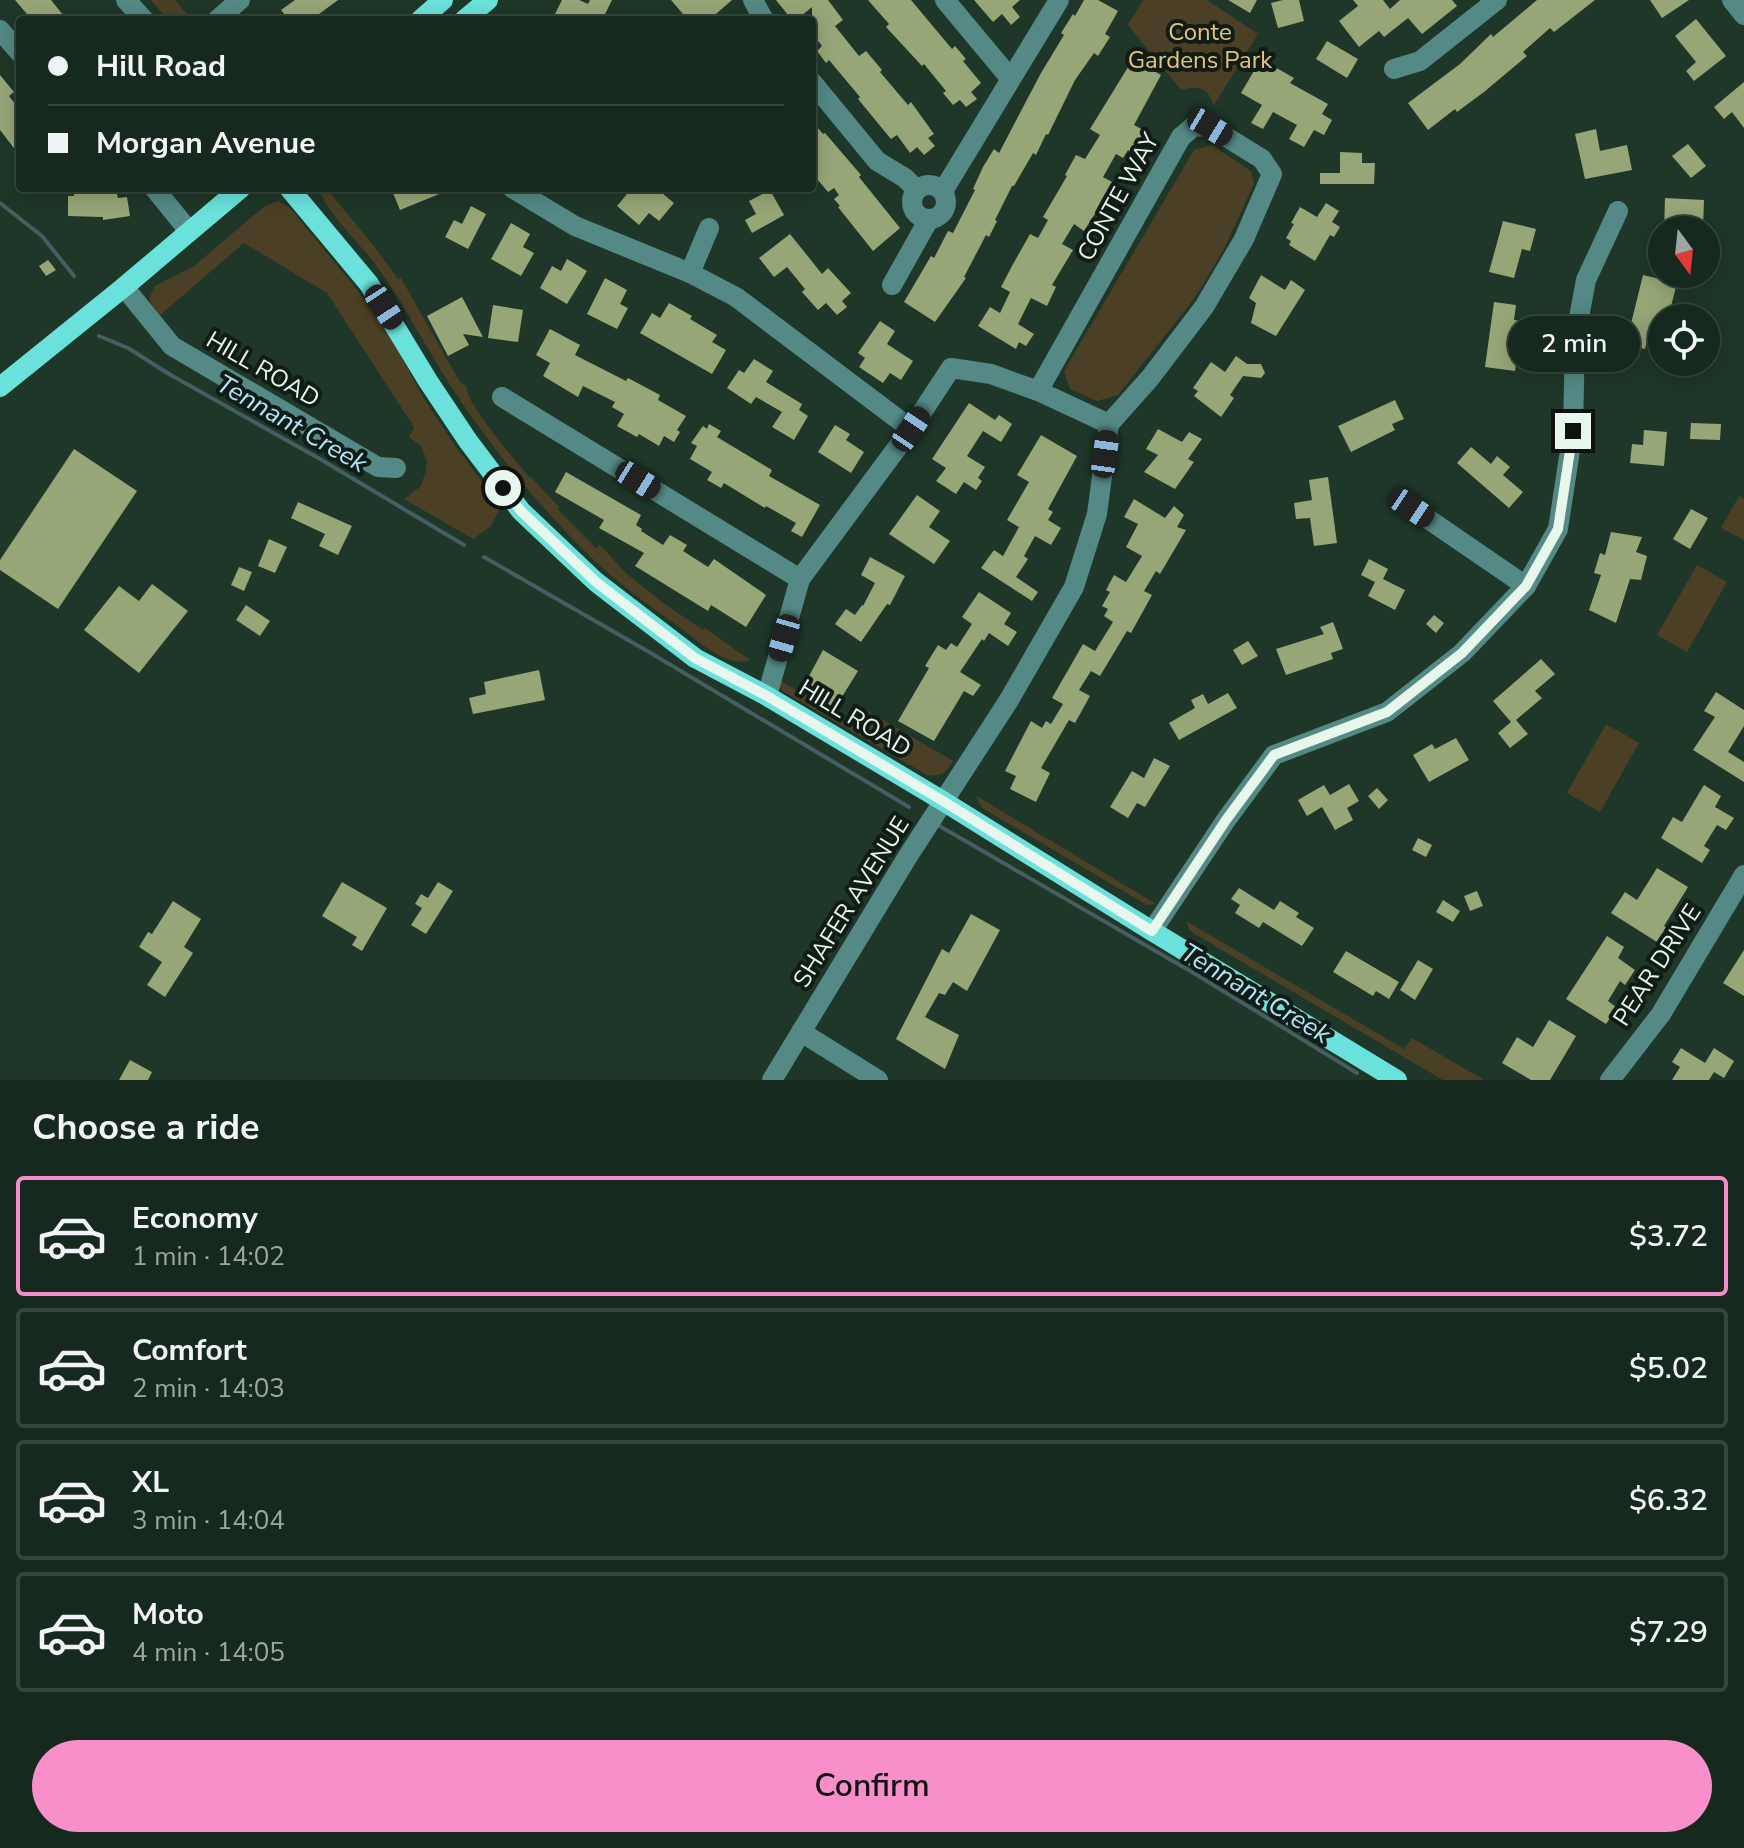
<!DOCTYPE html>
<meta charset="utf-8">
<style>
body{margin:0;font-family:"Nunito Sans",sans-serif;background:#1f3127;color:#f1f3f6;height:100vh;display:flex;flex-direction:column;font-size:30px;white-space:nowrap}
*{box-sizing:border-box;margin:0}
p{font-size:26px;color:#9ea6a4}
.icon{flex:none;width:44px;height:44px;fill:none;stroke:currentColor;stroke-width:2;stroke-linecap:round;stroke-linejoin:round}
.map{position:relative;height:1080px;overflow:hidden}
.side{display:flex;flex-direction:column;background:#16291e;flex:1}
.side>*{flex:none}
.top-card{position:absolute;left:16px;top:16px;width:800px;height:176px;border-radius:8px;box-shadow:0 4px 20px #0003,0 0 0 2px #35453c;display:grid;align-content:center;height:176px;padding:0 32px;background:#16291e}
.needle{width:52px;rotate:165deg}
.buttons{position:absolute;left:1648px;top:216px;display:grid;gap:16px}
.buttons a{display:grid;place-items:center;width:72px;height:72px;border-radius:50%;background:#16291e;box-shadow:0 4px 20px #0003,0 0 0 2px #35453c;font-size:40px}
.end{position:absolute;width:36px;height:36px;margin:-18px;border:10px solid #e8f7ed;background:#111;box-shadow:0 0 0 4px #111}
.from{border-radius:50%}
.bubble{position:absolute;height:56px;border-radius:28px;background:#16291e;box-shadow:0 4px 20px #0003,0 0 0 2px #35453c;font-size:26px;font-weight:600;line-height:56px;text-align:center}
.car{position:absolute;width:24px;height:48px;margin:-24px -12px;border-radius:10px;box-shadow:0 0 6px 2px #0007;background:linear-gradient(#222 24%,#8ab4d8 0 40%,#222 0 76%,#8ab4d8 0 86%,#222 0)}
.top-card b{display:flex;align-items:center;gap:28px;height:76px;font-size:30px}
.top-card b+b{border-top:2px solid #35453c}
.top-card i{width:20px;height:20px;background:#f1f3f6}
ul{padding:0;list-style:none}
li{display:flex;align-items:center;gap:24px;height:120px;margin:0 16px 12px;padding:0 16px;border:4px solid #35453c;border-radius:8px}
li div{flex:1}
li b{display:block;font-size:30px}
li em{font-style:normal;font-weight:600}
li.on{border-color:#f98fca}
li>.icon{width:72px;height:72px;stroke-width:1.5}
h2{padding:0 32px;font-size:36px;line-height:96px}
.primary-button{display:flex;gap:16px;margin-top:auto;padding:16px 32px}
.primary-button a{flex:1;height:92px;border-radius:48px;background:#f98fca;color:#111;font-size:32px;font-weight:600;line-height:92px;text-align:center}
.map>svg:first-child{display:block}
.green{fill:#4b4025}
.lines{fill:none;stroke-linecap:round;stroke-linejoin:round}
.stream{stroke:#465e62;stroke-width:4}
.building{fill:#97a677}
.minor{stroke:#548985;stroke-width:20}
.major{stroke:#6ae1da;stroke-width:20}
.route{stroke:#e8f7ed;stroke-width:10}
.labels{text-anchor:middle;stroke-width:8;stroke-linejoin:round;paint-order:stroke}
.park-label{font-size:24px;fill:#e3c67d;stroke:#101c15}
.street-label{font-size:24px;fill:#e8f7ed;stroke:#101c15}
.water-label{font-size:26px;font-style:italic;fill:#b2e4f8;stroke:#101c15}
</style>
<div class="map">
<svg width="1744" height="1080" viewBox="0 0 1744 1080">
<rect width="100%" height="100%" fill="#1e3728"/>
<g class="green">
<polygon points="151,0 175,0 192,20 168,20"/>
<path d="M1143 0H1207L1258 34 1214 105C1207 87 1199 85 1181 90L1128 25Z"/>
<polygon points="1212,145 1251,171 1254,184 1223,251 1194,299 1118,395 1097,401 1070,389 1064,371 1194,150"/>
<path d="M319 188H326L374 246 398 279 401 278 460 382 466 386C467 405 515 460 529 477H531L559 507 558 510 596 548 600 545 626 573 662 602 703 630 705 628 750 660C728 669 699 642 682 629 652 608 622 586 596 562 543 511 497 455 456 394 428 352 406 307 376 265 363 247 322 207 319 188Z"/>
<polygon points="278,201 290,208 358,291 393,342 424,399 456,447 497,501 500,509 490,527 473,539 404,499 421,486 426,470 427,460 420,445 409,437 414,427 327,293 244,243 160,315 153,307 149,298 155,286 194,266 265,206"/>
<polygon points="1739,496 1744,499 1744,540 1721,528"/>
<polygon points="1697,565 1727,582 1687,652 1657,635"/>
<path d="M775 678 851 721 861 707 953 761C946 773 941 777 927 775L784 692 780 688Z"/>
<polygon points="1606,724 1639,743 1600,812 1567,793"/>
<polygon points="975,795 1156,904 1147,905 982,808"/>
<polygon points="1186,921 1404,1049 1412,1038 1484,1080 1443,1080 1193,933 1189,929"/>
</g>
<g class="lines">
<g class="stream">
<polyline points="0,203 42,236 74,276"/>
<polyline points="99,336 128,348 169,374 320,459 464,545"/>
<polyline points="484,557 649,652 909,807"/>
<polyline points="936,824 1192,972 1357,1073"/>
</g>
</g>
<g class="building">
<polygon points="15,0 51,0 67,20 32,20"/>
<polygon points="295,0 338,0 319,14 323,20 289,20 281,10"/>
<polygon points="562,0 579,0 588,4 590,0 612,0 602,20 584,20 575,16 573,20 552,20"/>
<polygon points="671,0 732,0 709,20 688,20"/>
<polygon points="776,0 828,0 843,20 835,26 859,56 866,51 882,70 880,72 908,105 911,102 934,134 928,138 935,146 924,155 917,147 910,153 897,135 891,139 858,99 860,97 829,60 826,63 817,51 822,46 812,33 812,7 796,20 792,20"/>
<polygon points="868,0 911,0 952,49 955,46 966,59 963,61 981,83 971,92 977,99 966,107 960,100 953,105 943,93 946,91 924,64 922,66 886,27 889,24"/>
<polygon points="974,0 1020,0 1012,7 1020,17 1011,25 1002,14 993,22"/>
<polygon points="1084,0 1098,0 1118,11 1105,34 1110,37 1098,56 1094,53 1075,80 1048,135 1046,134 1036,155 1033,153 1014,186 1012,186 995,220 997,221 989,237 986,235 964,277 966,278 935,322 904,302 931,256 934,258 948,231 953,233 975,190 973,189 983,167 994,149 999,153 1041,73 1064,35 1061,33 1073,14 1075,16"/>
<polygon points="1228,0 1257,0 1250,13"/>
<polygon points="1283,0 1299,0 1304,21 1278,28 1271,3"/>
<polygon points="1353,0 1383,0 1390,9 1400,0 1452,0 1457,6 1422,34 1408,18 1384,37 1379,31 1359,47 1339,21 1358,6"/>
<polygon points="1537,0 1595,0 1554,32 1550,28 1523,52 1527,56 1484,92 1457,112 1455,109 1428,130 1408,103 1460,64 1491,34 1493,37"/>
<polygon points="1650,0 1689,0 1662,18"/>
<polygon points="1696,19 1726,56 1694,81 1686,71 1696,62 1675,36"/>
<polygon points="1327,41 1358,59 1347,78 1316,59"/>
<polygon points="1133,59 1161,75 1134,125 1147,132 1134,153 1128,150 1123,158 1116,154 1103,177 1114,183 1102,204 1101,204 1084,231 1074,224 1062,244 1073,250 1052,285 1056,287 1047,306 1031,298 1018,324 1034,334 1026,346 1019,342 1016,349 978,326 990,307 1000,313 1010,292 1001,287 1012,266 1030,234 1038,238 1048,220 1043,217 1067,176 1065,175 1076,155 1085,159 1100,135 1090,129"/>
<polygon points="1261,59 1294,78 1290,83 1328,104 1322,114 1332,120 1324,135 1314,130 1304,147 1289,139 1297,125 1273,112 1263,129 1251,123 1262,105 1241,93"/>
<polygon points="0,75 14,92 9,96 20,110 20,156 0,130"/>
<polygon points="1744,82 1744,128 1732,112 1724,119 1714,107"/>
<polygon points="812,121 823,134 825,133 861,175 859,177 900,228 873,251 838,207 840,206 834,199 839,195 834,188 828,192 812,173"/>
<polygon points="1596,129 1600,151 1627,145 1632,170 1585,179 1575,134"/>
<polygon points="1688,144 1706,166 1691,178 1672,156"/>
<polygon points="1340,152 1362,153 1362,163 1375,163 1374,184 1320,184 1320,173 1340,173"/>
<polygon points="391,188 454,188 400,210"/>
<polygon points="632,188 656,188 674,203 659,221 649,213 639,225 617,206"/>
<polygon points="74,189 93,189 93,194 116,190 118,198 127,197 130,216 103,220 103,217 68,216 68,196 74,196"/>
<polygon points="770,190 784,215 752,233 745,220 756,214 749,201"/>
<polygon points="1665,198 1704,200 1703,230 1664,230"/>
<polygon points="1326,203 1339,211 1332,222 1340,227 1334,237 1330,235 1315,261 1289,245 1291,241 1286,238 1294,224 1291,223 1300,207 1317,217"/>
<polygon points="471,206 486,214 468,249 445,237 454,220 462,224"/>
<polygon points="1503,221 1536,229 1530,251 1522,249 1514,278 1489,272"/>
<polygon points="511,223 530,234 523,247 534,253 521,276 491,259"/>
<polygon points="790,234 822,274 828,268 851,293 842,301 847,307 837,315 826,303 818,310 802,292 805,289 787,267 774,277 759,258"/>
<polygon points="567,259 587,271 567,304 540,288 552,266 561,271"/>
<polygon points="48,260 56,270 46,276 39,266"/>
<polygon points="1261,275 1285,290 1291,280 1305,290 1276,336 1251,323 1256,303 1249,298"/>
<polygon points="1643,275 1677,283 1668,318 1662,318 1662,330 1650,327 1645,349 1626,344"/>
<polygon points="605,278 627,290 620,304 628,308 617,329 587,314"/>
<polygon points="462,297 483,337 463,334 469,345 448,356 427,316"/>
<polygon points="1494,302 1516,305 1514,320 1522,321 1515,371 1485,367"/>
<polygon points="669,303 692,316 690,319 717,335 712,342 726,350 712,374 640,333 652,313 660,318"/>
<polygon points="493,305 523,310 518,342 488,338"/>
<polygon points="880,321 895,331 887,344 913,361 901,380 890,373 883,383 859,367 865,358 858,353"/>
<polygon points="550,329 580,345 575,355 626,381 628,378 660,395 658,400 686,416 677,430 680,432 674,442 664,436 659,446 639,434 637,437 617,426 624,414 612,407 615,402 583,386 578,397 543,376 550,363 536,355"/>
<polygon points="1236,356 1247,364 1261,364 1265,373 1261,378 1243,376 1230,395 1234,398 1221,417 1194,396 1198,391 1193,388 1211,362 1225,372"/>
<polygon points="754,359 773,371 766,382 802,404 799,410 808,416 794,440 772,427 782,412 756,397 751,404 727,388 739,370 744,373"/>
<polygon points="1395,400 1404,419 1392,424 1395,430 1351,452 1338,426"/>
<polygon points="969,403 995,420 999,415 1012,424 1001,442 983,431 967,456 985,467 978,478 982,481 976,490 964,482 956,494 936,481 946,468 932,459"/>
<polygon points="1691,423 1721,424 1720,440 1690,439"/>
<polygon points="709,424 721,431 717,437 772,470 769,476 820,505 802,537 791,531 796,523 766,506 765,508 724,483 721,488 707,480 712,472 690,459 697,446 691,443 703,426 707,429"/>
<polygon points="835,425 850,434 846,440 864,452 851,473 818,452"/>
<polygon points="1158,429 1182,442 1189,432 1202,439 1188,459 1194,462 1175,489 1144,472 1158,455 1146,449"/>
<polygon points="1644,430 1667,432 1664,466 1630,463 1632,444 1643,445"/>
<polygon points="1041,435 1077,456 1048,509 1053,512 1048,520 1061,528 1051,545 1035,536 1024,556 1028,559 1016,577 1038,592 1032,601 981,568 994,550 1003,556 1019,527 1007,520 1029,482 1017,475"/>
<polygon points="1471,447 1491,464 1497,456 1510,467 1503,475 1523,492 1509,508 1457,463"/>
<polygon points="74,449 137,491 58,609 0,570 0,560"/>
<polygon points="566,472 641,515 636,525 642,529 641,531 663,545 670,535 687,545 683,551 708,567 714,559 766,595 746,627 711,605 708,611 635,566 644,553 599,528 604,520 555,492"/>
<polygon points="1328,477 1337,543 1314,546 1310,518 1296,519 1294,503 1312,500 1309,480"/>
<polygon points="917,495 940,511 929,527 950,541 934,564 889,534"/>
<polygon points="1134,499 1165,518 1174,506 1184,515 1177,527 1186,530 1160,574 1156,571 1144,591 1152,595 1131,633 1127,631 1100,676 1091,671 1079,690 1090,696 1075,723 1069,720 1041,768 1050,773 1036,802 1010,789 1016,776 1005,771 1031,721 1042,728 1046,721 1051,724 1063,704 1052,698 1083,644 1095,651 1113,622 1104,616 1108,609 1102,606 1110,592 1106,590 1114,575 1126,582 1142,556 1126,547 1138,524 1124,517"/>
<polygon points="298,502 352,526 338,555 319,546 325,534 291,518"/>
<polygon points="1691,509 1708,518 1690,549 1673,539"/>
<polygon points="1611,532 1642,537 1636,552 1647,556 1641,580 1630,579 1616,623 1589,610 1601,575 1594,573 1600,553 1605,555"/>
<polygon points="269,539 287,547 275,573 258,566"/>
<polygon points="870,557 905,576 890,605 887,604 861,642 835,624 846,609 855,615 862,605 863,606 875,583 861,575"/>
<polygon points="1369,559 1388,569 1383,579 1405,590 1395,610 1368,596 1375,582 1361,575"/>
<polygon points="239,567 252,572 244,591 231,585"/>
<polygon points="152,584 188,611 139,673 84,630 119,586 139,601"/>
<polygon points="979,592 1011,613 1004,624 1017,632 1008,646 989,633 984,641 982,639 960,672 981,685 973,696 964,691 934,741 898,721 929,668 925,666 938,645 946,650 951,643 957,647 972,624 962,617"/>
<polygon points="246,605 270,621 260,636 236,620"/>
<polygon points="1434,615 1444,623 1436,633 1426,624"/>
<polygon points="1333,622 1343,649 1331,653 1333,659 1286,675 1276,649 1324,634 1320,627"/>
<polygon points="1248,641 1258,656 1242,665 1233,650"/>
<polygon points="823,650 858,671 835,708 802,689"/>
<polygon points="1541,659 1555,674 1535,691 1542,698 1516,720 1528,734 1510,748 1498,733 1511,722 1493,701"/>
<polygon points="539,670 545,700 473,714 469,698 486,694 484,682"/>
<polygon points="1716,692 1744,710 1744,726 1728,752 1744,762 1744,782 1693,750 1715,717 1704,711"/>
<polygon points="1228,693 1237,708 1179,740 1169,723 1195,708 1191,700 1203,694 1208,704"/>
<polygon points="1456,738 1469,760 1429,782 1413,755 1432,744 1435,749"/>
<polygon points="1154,758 1170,766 1145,807 1137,803 1128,818 1110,807 1132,771 1144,778"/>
<polygon points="1349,784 1359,801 1347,808 1353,820 1335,830 1322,807 1307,816 1298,800 1324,785 1330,795"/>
<polygon points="1704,785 1721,796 1715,807 1734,818 1726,830 1717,825 1704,846 1710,850 1702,863 1661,838 1673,817 1682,822"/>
<polygon points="1377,788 1388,800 1379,809 1368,796"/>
<polygon points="1418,838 1432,845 1426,857 1412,850"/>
<polygon points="1657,868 1688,887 1664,926 1666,927 1657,942 1611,913 1625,892 1637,900"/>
<polygon points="342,882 387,908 362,951 352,945 357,937 322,916"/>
<polygon points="438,882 453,891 426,934 411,925 422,908 415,904 421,894 428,898"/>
<polygon points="1239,888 1274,910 1280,901 1299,913 1296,917 1314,928 1302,946 1263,922 1259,928 1235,913 1240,905 1231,899"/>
<polygon points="1477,891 1483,906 1470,911 1464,896"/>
<polygon points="1443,900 1460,911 1453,922 1436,912"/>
<polygon points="173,901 201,919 184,947 193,953 165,997 147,985 162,962 139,947 148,932 152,934"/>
<polygon points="971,914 1000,930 967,991 953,982 945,995 939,993 925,1017 959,1035 945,1069 896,1039 942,949 949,953"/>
<polygon points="1607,936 1624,947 1618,958 1635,970 1625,985 1620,981 1608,1001 1617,1008 1606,1024 1566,999"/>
<polygon points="1744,950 1744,996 1723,983"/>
<polygon points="1346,951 1399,982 1389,999 1376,991 1373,996 1333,972"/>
<polygon points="1418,960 1433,969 1415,1000 1400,990"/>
<polygon points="1549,1020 1576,1036 1550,1080 1531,1080 1502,1063 1517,1037 1533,1047"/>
<polygon points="1681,1048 1705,1063 1714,1048 1734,1061 1724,1078 1714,1072 1709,1080 1672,1080 1680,1067 1672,1062"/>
<polygon points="130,1060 152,1072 148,1080 119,1080"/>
</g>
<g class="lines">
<g class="minor">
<polyline points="126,0 144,20"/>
<polyline points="753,0 764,20"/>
<polyline points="945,0 1010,78"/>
<polyline points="1732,0 1744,15"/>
<polyline points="217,20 240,0"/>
<polyline points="0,30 20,53"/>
<polyline points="1394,69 1420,61 1497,0"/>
<polyline points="812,82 877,161 905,178 916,189"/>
<circle cx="929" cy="202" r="17"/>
<polyline points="154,188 189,231"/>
<polyline points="512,188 575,226 690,273 736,297 911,429"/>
<polyline points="943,191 1059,0"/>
<polyline points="690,273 709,228"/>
<polyline points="892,285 929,219"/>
<polyline points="124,287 172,346 378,467 396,468"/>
<polyline points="502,397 800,579"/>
<polyline points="1412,508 1526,586"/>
<polyline points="767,696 800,579 911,429 951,368 991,374 1038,391 1181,137 1194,126 1210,127 1262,159 1272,174 1244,239 1204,307 1150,378 1109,424 1038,391"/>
<polyline points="1152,931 1226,820 1274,755 1387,712 1462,653 1526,586 1558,529 1573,431 1575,339 1586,280 1618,211"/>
<polyline points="801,1032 878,1080"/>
<polyline points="772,1080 908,856 1009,700 1074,587 1097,514 1109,424"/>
<polyline points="1610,1080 1661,1014 1744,875"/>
</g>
<g class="major">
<polyline points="420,20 443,0"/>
<polyline points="464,20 488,0"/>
<polyline points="289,188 369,284 428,381 468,441 521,511 596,582 695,658 767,696 943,801 1152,931 1397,1080"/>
<polyline points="0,387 124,287 241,188"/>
</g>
</g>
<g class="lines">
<polyline class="route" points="503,488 521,511 596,582 695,658 767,696 943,801 1152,931 1226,820 1274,755 1387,712 1462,653 1526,586 1558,529 1573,431"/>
</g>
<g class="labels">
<g class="park-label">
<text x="1200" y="40">Conte<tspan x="1200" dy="28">Gardens Park</tspan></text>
</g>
<g class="street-label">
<text transform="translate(1118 197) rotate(-61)" y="8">CONTE WAY</text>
<text transform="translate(263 369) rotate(30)" y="8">HILL ROAD</text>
<text transform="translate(855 718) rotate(31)" y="8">HILL ROAD</text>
<text transform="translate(851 902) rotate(-58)" y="8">SHAFER AVENUE</text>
<text transform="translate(1657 965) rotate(-57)" y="8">PEAR DRIVE</text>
</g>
<g class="water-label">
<text transform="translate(292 423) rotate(30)" y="9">Tennant Creek</text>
<text transform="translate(1256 993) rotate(31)" y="9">Tennant Creek</text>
</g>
</g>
</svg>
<div class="buttons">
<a><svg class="needle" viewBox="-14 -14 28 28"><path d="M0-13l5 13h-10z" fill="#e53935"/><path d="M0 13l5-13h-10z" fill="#9ea6a4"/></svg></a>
<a><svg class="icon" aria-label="locate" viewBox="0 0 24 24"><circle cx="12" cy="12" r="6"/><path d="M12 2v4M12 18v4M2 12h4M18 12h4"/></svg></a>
</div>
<i class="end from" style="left:503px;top:488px"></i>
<i class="end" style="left:1573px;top:431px"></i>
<div class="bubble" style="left:1508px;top:316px;width:132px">2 min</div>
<i class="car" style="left:1210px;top:127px;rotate:121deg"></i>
<i class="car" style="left:384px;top:307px;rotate:147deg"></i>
<i class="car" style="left:911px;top:429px;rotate:34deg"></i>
<i class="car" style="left:1105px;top:454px;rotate:8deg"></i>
<i class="car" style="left:638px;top:480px;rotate:122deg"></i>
<i class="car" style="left:1412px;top:508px;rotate:124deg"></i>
<i class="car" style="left:784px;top:638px;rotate:196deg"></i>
<div class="top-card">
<b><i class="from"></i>Hill Road</b>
<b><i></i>Morgan Avenue</b>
</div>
</div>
<section class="side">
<h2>Choose a ride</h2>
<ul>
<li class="on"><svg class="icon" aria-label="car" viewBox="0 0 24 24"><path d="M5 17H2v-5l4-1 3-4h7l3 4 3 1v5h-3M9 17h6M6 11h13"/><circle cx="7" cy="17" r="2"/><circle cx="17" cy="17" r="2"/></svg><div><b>Economy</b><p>1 min · 14:02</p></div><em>$3.72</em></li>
<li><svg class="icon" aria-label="car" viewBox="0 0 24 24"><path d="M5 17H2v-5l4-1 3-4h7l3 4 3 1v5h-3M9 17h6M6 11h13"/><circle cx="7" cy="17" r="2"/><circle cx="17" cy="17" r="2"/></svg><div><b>Comfort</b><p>2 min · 14:03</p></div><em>$5.02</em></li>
<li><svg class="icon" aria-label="car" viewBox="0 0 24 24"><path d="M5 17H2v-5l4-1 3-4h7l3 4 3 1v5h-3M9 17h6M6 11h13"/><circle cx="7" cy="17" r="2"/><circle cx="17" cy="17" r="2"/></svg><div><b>XL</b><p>3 min · 14:04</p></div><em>$6.32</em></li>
<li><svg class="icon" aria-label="car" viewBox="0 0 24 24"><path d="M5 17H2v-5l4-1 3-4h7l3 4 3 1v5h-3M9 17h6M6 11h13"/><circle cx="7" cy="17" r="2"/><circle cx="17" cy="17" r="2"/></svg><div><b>Moto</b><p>4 min · 14:05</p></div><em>$7.29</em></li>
</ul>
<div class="primary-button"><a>Confirm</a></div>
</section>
